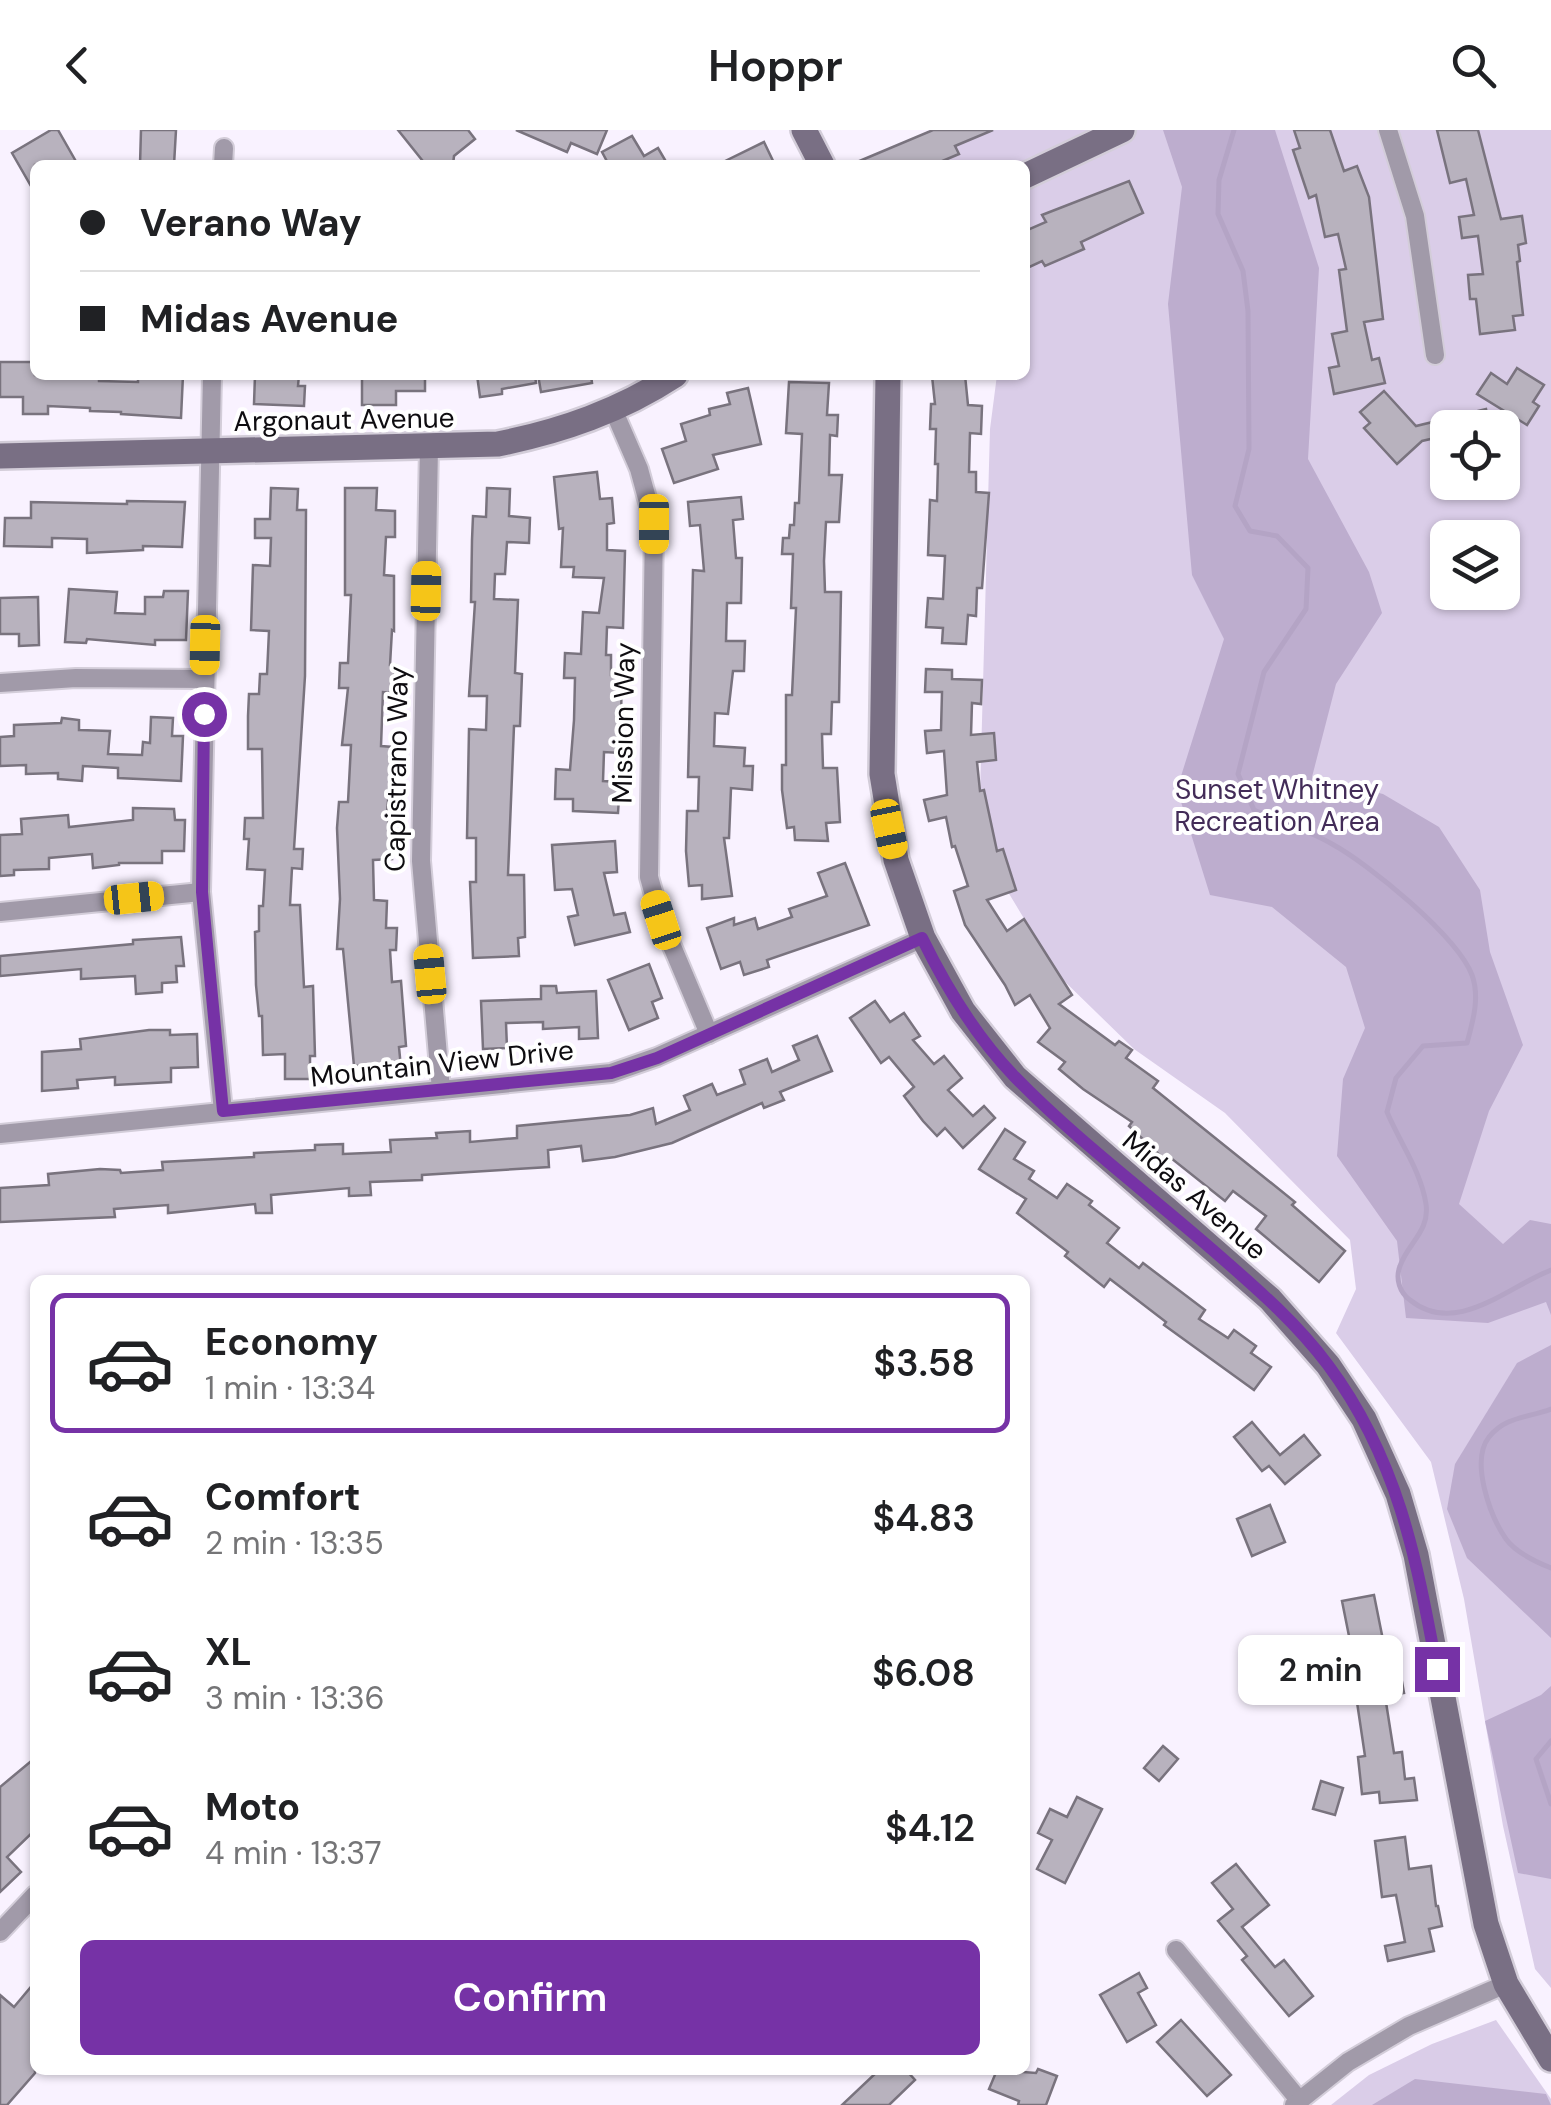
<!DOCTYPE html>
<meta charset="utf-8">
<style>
body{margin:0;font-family:"DM Sans",sans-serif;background:#f2f2f2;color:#202124;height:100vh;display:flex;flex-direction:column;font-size:38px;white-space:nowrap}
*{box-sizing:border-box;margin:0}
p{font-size:32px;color:#757577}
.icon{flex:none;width:55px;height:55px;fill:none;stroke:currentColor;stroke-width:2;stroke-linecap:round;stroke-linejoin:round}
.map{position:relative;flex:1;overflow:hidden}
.sheet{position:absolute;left:30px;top:1145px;width:1000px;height:800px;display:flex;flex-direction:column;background:#fff;border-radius:15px;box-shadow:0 2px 8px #0004}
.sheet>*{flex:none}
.hud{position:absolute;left:30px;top:30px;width:1000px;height:220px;border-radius:15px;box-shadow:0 2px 8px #0004;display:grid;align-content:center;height:220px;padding:0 50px;background:#fff}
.buttons{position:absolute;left:1430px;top:280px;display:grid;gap:20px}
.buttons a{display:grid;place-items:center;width:90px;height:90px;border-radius:15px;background:#fff;box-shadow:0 2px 8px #0004;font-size:50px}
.end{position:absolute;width:45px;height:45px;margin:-22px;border:12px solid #7632a6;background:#fff;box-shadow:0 0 0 5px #fff}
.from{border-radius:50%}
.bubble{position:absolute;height:70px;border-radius:15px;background:#fff;box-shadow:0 2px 8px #0004;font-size:32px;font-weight:600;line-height:70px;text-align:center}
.car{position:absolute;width:30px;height:60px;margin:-30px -15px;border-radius:12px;box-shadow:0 0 8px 2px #0007;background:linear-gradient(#f5c518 24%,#345 0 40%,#f5c518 0 76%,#345 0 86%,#f5c518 0)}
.hud b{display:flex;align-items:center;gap:35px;height:95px;font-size:38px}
.hud b+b{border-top:2px solid #e0e0e0}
.hud i{width:25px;height:25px;background:#202124}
ul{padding:18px 0 0;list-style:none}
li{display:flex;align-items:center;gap:30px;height:140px;margin:0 20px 15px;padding:0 30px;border:5px solid transparent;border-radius:15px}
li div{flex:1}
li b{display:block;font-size:38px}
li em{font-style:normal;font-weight:600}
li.current{border-color:#7632a6}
li>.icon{width:90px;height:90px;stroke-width:1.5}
.action{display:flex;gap:20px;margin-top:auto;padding:20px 50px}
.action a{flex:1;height:115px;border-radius:15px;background:#7632a6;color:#fff;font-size:40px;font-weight:600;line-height:115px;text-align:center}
header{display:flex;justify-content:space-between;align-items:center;height:130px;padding:0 50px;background:#fff;font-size:45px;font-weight:600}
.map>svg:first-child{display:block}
.green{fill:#dacde8;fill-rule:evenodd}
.forest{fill:#bdadce}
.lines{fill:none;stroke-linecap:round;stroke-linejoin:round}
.stream{stroke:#b4a4c5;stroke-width:5}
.building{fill:#b8b2be;stroke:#79737e;stroke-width:2.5}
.street-casing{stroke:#d3cdd9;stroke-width:22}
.secondary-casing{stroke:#d3cdd9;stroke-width:30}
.street{stroke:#a19aa9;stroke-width:18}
.secondary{stroke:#796f84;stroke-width:25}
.route{stroke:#7632a6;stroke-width:12}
.labels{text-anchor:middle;stroke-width:8;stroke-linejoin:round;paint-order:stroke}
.street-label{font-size:28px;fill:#0e0c10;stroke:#fff}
.park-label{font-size:28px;fill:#432c58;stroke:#fff}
</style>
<header><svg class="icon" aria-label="back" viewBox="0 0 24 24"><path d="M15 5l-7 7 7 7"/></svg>Hoppr<svg class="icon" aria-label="search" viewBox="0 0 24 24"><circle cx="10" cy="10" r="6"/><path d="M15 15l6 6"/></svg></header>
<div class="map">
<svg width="1551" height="1975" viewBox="0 0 1551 1975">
<rect width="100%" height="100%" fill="#f9f2ff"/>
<g class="green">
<path d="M931 0H1551V1858L1535 1839 1503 1696 1464 1469 1431 1332 1336 1203 1356 1159 1350 1110 1225 983 1134 919 1058 845 1008 762 980 664 990 299 997 245H1025V35H944ZM1448 298H1502V352H1448ZM1448 408H1502V462H1448Z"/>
<polygon points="1496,1890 1551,1969 1551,1975 1331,1975 1369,1945 1432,1914"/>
</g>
<g class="forest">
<polygon points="1163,0 1275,0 1319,138 1308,329 1369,442 1382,483 1336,554 1312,647 1383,664 1439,697 1480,760 1490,822 1523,915 1489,981 1459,1074 1503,1114 1530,1090 1551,1094 1551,1185 1546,1172 1488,1193 1406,1188 1397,1111 1337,1026 1343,949 1365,898 1346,837 1272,777 1210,765 1177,659 1224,509 1192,445 1168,174 1182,57"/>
<polygon points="1551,1215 1551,1508 1467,1428 1447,1379 1455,1334 1517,1233"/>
<polygon points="1551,1556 1551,1749 1518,1743 1485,1591 1541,1565"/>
<polygon points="1415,1949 1546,1964 1551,1975 1372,1975"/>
</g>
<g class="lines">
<g class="stream">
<path d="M1234 0 1219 50 1218 84 1243 141 1248 181 1249 319 1235 376 1250 401 1277 406 1308 438 1306 479 1264 542 1238 644 1254 680C1280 691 1308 700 1332 714 1369 734 1457 806 1472 845 1480 867 1473 891 1467 913L1423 916 1396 948 1387 982C1400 1013 1421 1041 1426 1074 1430 1101 1408 1113 1400 1136 1395 1149 1400 1163 1410 1170 1456 1207 1507 1157 1551 1140"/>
<path d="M1551 1279C1528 1288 1506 1286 1489 1307 1470 1331 1490 1386 1506 1409 1516 1423 1536 1432 1551 1438"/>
<polyline points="1551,1611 1536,1629 1551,1674"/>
</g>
</g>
<g class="building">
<polygon points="51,0 58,0 78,35 35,35 35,63 12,23"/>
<polygon points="141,0 176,0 174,35 140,35"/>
<polygon points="398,0 468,0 475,9 454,26 453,35 426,35"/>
<polygon points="516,0 607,0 597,24 571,13 567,22"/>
<polygon points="933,0 993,0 955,16 959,24 933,35 850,35"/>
<polygon points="1294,0 1330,0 1344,41 1357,36 1369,67 1383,189 1364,192 1372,230 1379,228 1385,253 1334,264 1329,238 1339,236 1332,204 1347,201 1339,140 1346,139 1338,104 1325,107 1316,65 1309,68 1293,20 1300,18"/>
<polygon points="1437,0 1478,0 1501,89 1522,86 1526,113 1518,115 1520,131 1517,132 1523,185 1513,186 1515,200 1480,204 1476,169 1470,169 1468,145 1483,144 1478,106 1462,108 1459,87 1474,85 1466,49 1450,53"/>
<polygon points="632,6 644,26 658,18 668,35 609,35 602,22"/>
<polygon points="764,12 775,35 717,35"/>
<polygon points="1129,51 1143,83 1081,112 1084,119 1045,136 1042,131 1025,139 1025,101 1046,92 1042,85"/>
<polygon points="0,232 35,232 35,245 99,245 99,251 138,252 138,245 183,245 181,288 121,284 121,282 90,281 90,278 48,276 48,284 23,284 23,267 0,267"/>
<polygon points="1517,238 1544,255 1533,272 1539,276 1527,295 1477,264 1491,243 1507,254"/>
<polygon points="255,245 299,245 298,256 305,256 304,276 254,274"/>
<polygon points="367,245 425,245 425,261 396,261 396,275 362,275 362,247"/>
<polygon points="477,245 535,245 536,253 502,259 502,264 480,267"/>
<polygon points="538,245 591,245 592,253 541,262"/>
<polygon points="965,245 968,275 982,276 981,304 970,303 969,342 976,342 976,362 989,363 982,458 977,458 976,486 968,485 966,514 942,513 943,498 926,497 928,468 943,469 945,426 928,425 930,370 937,371 938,334 935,334 936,299 930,299 931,274 935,274 932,246"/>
<polygon points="789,252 829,253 827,285 838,285 837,306 830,305 829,345 842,345 839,392 826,392 824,431 825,462 841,462 839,572 832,572 831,604 822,604 823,638 837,638 840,692 826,693 828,711 795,710 794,697 787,698 782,660 782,635 786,635 786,565 792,565 796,478 791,478 793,424 782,424 783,408 789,408 790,395 794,395 795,373 799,373 802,304 786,303"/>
<polygon points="748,258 761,314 713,325 718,339 674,353 662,319 686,311 681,294 710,285 709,279 730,274 727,263"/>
<polygon points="1384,261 1416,296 1486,279 1490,298 1448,298 1448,305 1422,311 1397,334 1364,298 1370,293 1360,282"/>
<polygon points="597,342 600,369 612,368 614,393 607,394 607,420 625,421 623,498 607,497 606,525 611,525 611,545 622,545 620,623 604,622 603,651 620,652 618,683 573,681 573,669 555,669 556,639 570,640 574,590 575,548 564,548 565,523 581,524 583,482 599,483 604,448 573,447 574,437 561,437 563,398 559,399 554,347"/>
<polygon points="271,358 298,359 297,380 306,380 305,546 294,719 303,719 302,739 292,738 290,775 300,775 304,857 313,856 315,926 310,926 310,949 285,949 285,924 263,925 262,886 259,886 256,855 255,802 259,801 259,776 263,776 265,740 247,739 249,709 244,709 245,688 263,688 262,619 248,619 248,586 249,564 259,564 260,544 267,544 269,501 251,500 253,435 270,436 271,408 255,408 255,389 270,389"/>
<polygon points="345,358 377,358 376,380 395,381 395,407 386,407 384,445 394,446 394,501 392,500 390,535 395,535 394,563 383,562 381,616 393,617 387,682 392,729 373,730 374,770 387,771 386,798 397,798 396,820 390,820 392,852 401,851 406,916 399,917 401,938 370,941 369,935 354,936 343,819 337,819 340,769 337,698 339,672 348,672 351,615 342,615 348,558 339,558 340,533 348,533 351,465 345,465"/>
<polygon points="487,358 510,359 509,386 530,388 529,413 507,412 505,444 495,444 494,469 518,470 515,543 522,544 520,596 514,596 508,745 524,745 525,807 518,808 519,826 473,828 470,752 476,752 476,708 467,708 469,599 486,600 487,566 469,566 475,472 471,472 472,410 473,386 486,387"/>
<polygon points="741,367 743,389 733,390 736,428 742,428 741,473 727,473 726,511 745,511 744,541 733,541 728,584 715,583 714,616 745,618 744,636 753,636 752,660 731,658 729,708 724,708 732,766 702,769 702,755 689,756 686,721 687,681 698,681 699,647 688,647 693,440 704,441 700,395 690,396 688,372"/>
<polygon points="127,371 185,372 182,417 143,416 143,420 87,423 87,409 52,408 52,417 4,416 5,388 31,388 31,372 127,374"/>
<polygon points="69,459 117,462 115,483 145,484 145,467 163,467 164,461 188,461 186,510 155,510 155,515 87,509 86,513 65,512"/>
<polygon points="38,467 39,515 19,516 19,504 0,504 0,468"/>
<polygon points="926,539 952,540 952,549 982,550 981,574 972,573 971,605 994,603 996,630 977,632 980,661 984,660 997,721 1003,719 1016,760 987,770 1007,801 1024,789 1072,865 1059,874 1115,915 1119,911 1132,920 1126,928 1158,951 1153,958 1295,1072 1292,1075 1345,1121 1319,1152 1256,1099 1266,1086 1233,1061 1225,1071 1171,1028 1168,1033 1129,996 1132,992 1083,959 1059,939 1065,932 1038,912 1050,898 1030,865 1015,875 1005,855 965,795 954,761 968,756 955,716 952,717 946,687 929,691 924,670 947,665 944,621 927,623 925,601 941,600 942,562 925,562"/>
<polygon points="151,587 173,588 172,606 183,606 181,651 118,648 118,638 83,636 82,651 58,649 58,643 26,644 26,635 0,636 0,607 14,606 14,595 61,593 62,588 79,590 79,600 110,601 108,624 142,625 143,612 150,613"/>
<polygon points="133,678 174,679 175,690 185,690 184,721 162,721 162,733 119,733 119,735 93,738 92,724 49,728 49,739 14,740 14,745 0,746 0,705 22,704 21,689 68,685 69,697 133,690"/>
<polygon points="615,711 617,742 604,743 614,785 625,783 630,802 575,815 568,787 578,785 572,759 555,760 552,715"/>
<polygon points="845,733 869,795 767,830 769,837 744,845 740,832 721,839 707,798 734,788 734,795 755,788 758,799 792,787 789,779 827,766 818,743"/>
<polygon points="181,807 184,836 176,836 177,852 162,853 162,862 136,864 135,846 81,849 81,839 0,846 0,826 133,814 133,810"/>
<polygon points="649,834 662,868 652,872 658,888 629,900 608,850"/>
<polygon points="541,856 556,856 557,863 596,861 598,908 579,909 579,897 543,899 543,892 506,893 507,918 483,919 481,871 541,869"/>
<polygon points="875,871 890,892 904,883 920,906 913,910 934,934 944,926 962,948 948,960 973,986 984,976 995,988 963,1018 945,998 937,1006 923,991 904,966 914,957 889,927 881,933 850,888"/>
<polygon points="149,900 170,900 170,905 197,904 198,937 171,938 171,952 115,955 115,947 77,950 78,958 42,961 42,922 81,919 80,909"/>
<polygon points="817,906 832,941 780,962 784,970 764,978 762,973 672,1013 615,1027 583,1031 581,1016 548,1020 549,1037 422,1045 422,1050 370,1052 371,1065 349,1066 349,1058 271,1065 272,1083 256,1083 255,1074 168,1083 168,1075 114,1079 115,1087 0,1092 0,1058 49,1055 48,1044 100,1039 120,1040 121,1043 163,1040 162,1032 254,1027 254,1023 315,1020 315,1015 343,1014 343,1024 391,1022 390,1010 437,1008 436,1003 470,1001 470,1012 517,1008 517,996 630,985 653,978 656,994 690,980 684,966 712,954 717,965 745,954 740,940 767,929 772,942 799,930 793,916"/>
<polygon points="1005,999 1025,1012 1014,1029 1034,1041 1029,1049 1057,1068 1067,1054 1092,1071 1089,1075 1119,1098 1107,1113 1139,1138 1143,1133 1205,1180 1199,1189 1228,1208 1234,1200 1256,1216 1251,1223 1271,1237 1254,1260 1164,1195 1166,1192 1110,1149 1104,1157 1065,1126 1068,1122 1017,1083 1026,1069 979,1039"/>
<polygon points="1252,1292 1280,1325 1304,1305 1320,1325 1285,1354 1269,1336 1262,1341 1234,1307"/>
<polygon points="1270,1375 1285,1412 1252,1426 1237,1389"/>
<polygon points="1374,1465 1384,1515 1352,1521 1342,1471"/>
<polygon points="1399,1535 1404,1563 1385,1566 1394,1623 1402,1622 1405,1649 1414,1648 1417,1670 1380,1673 1379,1662 1362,1664 1358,1627 1365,1626 1354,1552 1378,1549 1376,1538"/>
<polygon points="1163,1616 1178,1629 1159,1651 1144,1638"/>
<polygon points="35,1628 35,1700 7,1727 21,1742 0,1762 0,1657"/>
<polygon points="1321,1651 1343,1658 1335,1685 1313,1679"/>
<polygon points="1077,1667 1102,1679 1065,1753 1037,1739 1052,1710 1038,1703 1050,1679 1067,1687"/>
<polygon points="1405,1707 1409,1739 1431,1736 1436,1776 1438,1776 1442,1796 1429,1799 1434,1821 1388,1831 1385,1816 1405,1812 1396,1765 1382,1767 1375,1711"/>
<polygon points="1236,1734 1269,1775 1242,1797 1275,1837 1284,1830 1313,1866 1289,1886 1242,1830 1247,1826 1218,1791 1233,1779 1212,1753"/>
<polygon points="1139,1843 1147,1858 1138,1863 1156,1895 1127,1912 1100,1865"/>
<polygon points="35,1852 35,1943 7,1975 0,1975 0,1865 14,1877"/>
<polygon points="1181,1890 1231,1945 1207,1966 1157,1912"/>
<polygon points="1038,1939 1057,1946 1046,1975 1018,1975 1019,1971 989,1959 997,1940 1036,1943"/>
<polygon points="879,1940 906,1940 915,1950 889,1975 842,1975"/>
</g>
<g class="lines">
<defs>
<g id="street">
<polyline points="1388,0 1415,86 1435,225"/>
<polyline points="223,35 224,18"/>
<polyline points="212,245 201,762 223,981"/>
<polyline points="613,279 639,339 654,394 649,747 661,790 709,904"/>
<polyline points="429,317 421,731 441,960"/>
<polyline points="0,553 76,548 205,549"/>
<polyline points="0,782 201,762"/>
<polyline points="0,1004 611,943 657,927 923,808"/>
<polyline points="0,1802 35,1765"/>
<polyline points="1176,1820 1299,1970"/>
<polyline points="1294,1975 1348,1932 1409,1896 1506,1854"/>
</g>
<g id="secondary">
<polyline points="804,0 822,35"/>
<polyline points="1025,46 1122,0"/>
<polyline points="888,245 882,644 896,730 923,808 963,881 1015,947 1270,1169 1328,1235 1364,1289 1398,1364 1416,1425 1486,1794 1506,1854 1551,1929"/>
<path d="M0 326 498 314C562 301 620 281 675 245"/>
</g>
</defs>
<use href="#street" class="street-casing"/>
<use href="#secondary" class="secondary-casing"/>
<use href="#street" class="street"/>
<use href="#secondary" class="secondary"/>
</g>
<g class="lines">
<path class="route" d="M204 584 202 762 223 981 611 943 657 928 922 808C946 857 977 908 1015 947 1076 1010 1149 1064 1215 1122 1255 1157 1296 1192 1328 1235 1398 1329 1416 1427 1437 1539"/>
</g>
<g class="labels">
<g class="street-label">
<text transform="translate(344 289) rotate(-1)" y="10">Argonaut Avenue</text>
<text transform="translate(623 593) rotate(-89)" y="10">Mission Way</text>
<text transform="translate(396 639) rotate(-89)" y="10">Capistrano Way</text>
<text transform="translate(442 933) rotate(-6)" y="10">Mountain View Drive</text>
<text transform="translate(1195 1065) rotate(41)" y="10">Midas Avenue</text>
</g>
<g class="park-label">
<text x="1277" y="669">Sunset Whitney<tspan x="1277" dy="32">Recreation Area</tspan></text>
</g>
</g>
</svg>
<div class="buttons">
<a><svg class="icon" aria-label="locate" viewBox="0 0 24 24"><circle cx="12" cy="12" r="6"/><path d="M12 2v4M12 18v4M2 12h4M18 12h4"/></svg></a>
<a><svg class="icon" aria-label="layers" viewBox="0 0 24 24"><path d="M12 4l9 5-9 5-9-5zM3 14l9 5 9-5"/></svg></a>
</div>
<i class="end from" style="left:204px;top:584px"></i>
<i class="end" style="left:1437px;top:1539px"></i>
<div class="bubble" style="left:1238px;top:1505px;width:165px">2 min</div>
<i class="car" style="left:654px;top:394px;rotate:180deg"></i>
<i class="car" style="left:426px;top:461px;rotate:1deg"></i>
<i class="car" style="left:205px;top:515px;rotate:181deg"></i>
<i class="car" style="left:889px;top:699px;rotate:168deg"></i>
<i class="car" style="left:134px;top:768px;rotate:84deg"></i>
<i class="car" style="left:661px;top:790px;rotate:342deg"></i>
<i class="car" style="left:430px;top:844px;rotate:355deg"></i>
<div class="hud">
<b><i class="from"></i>Verano Way</b>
<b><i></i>Midas Avenue</b>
</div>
<section class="sheet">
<ul>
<li class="current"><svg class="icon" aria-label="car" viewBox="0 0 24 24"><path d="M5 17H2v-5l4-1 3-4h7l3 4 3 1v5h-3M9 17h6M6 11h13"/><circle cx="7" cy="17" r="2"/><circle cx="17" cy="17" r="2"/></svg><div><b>Economy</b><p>1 min · 13:34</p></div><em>$3.58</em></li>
<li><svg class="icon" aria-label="car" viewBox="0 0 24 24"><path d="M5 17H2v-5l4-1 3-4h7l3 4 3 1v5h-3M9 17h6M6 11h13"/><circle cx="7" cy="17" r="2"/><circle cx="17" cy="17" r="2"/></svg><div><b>Comfort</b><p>2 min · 13:35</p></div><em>$4.83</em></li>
<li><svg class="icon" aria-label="car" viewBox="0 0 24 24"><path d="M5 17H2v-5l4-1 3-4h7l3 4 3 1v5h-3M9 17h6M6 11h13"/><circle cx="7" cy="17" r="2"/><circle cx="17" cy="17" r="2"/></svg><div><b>XL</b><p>3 min · 13:36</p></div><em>$6.08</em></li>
<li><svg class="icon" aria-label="car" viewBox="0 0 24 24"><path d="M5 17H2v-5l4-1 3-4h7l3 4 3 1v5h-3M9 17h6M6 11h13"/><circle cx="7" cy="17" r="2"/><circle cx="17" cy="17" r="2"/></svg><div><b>Moto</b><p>4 min · 13:37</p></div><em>$4.12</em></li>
</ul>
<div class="action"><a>Confirm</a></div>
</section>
</div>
